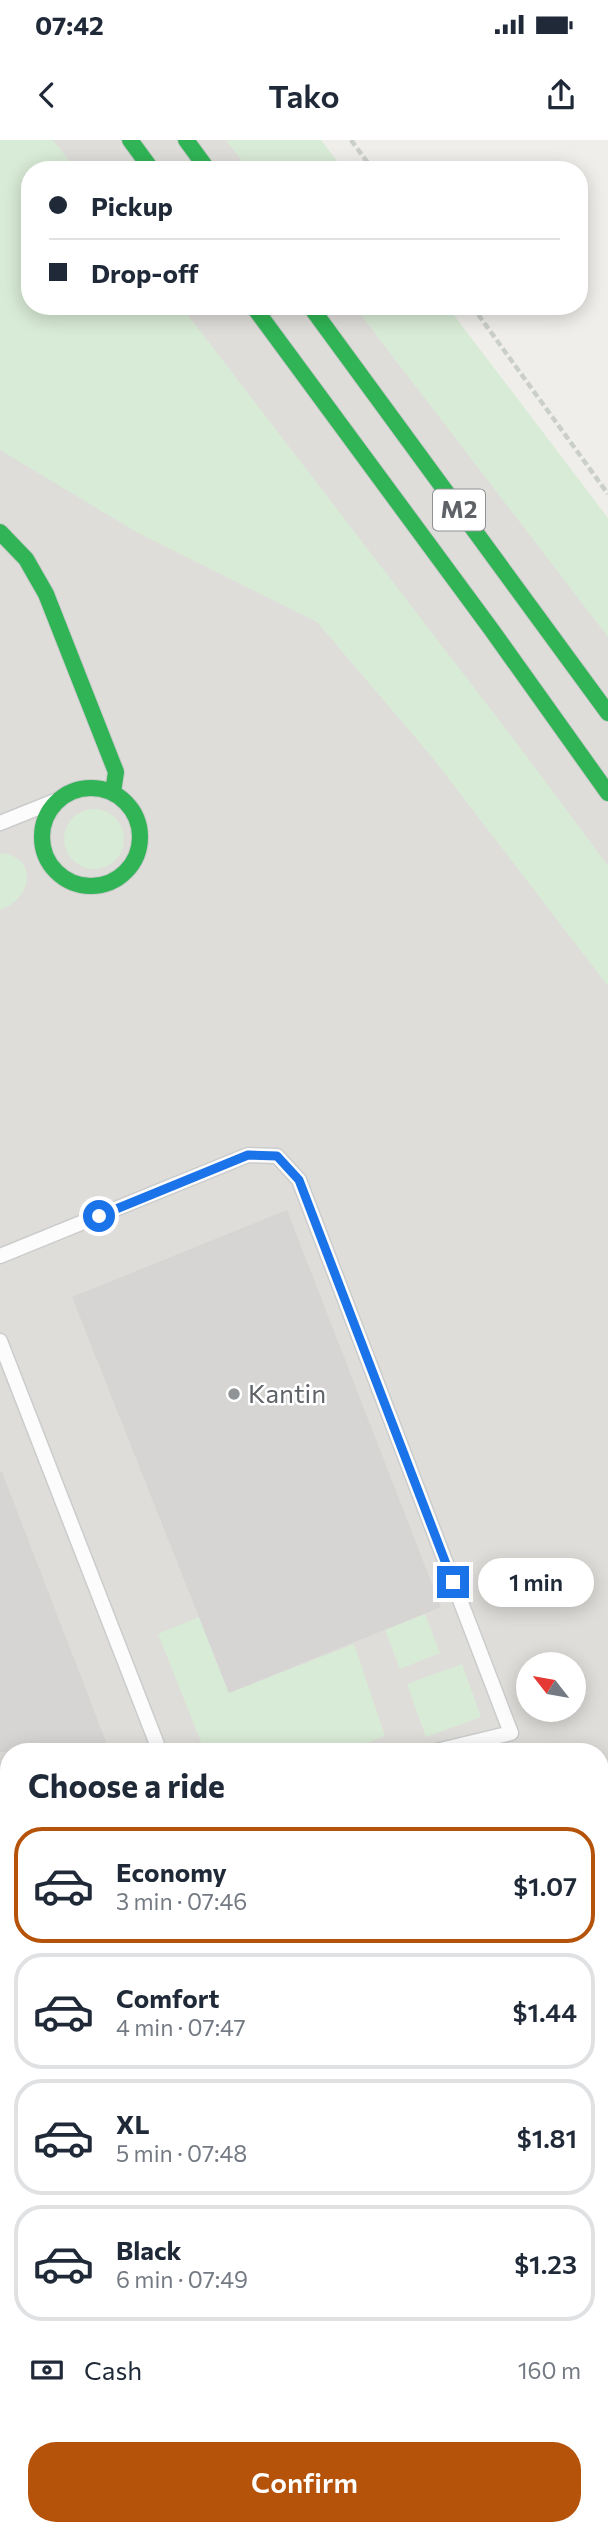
<!DOCTYPE html>
<meta charset="utf-8">
<style>
body{margin:0;font-family:Commissioner,sans-serif;background:#f6f6f7;color:#1f2937;height:100vh;display:flex;flex-direction:column;font-size:26px;white-space:nowrap}
*{box-sizing:border-box;margin:0}
p{font-size:23px;color:#747a83}
.icon{flex:none;width:38px;height:38px;fill:none;stroke:currentColor;stroke-width:2;stroke-linecap:round;stroke-linejoin:round}
.map{position:relative;flex:1;overflow:hidden}
.details{position:absolute;left:0px;top:1603px;width:609px;height:793px;display:flex;flex-direction:column;background:#fff;border-radius:28px 28px 0 0;box-shadow:0 4px 18px #0003}
.details>*{flex:none}
.guide{position:absolute;left:21px;top:21px;width:567px;height:154px;border-radius:28px;box-shadow:0 4px 18px #0003;display:grid;align-content:center;height:154px;padding:0 28px;background:#fff}
.needle{width:46px;rotate:301deg}
.buttons{position:absolute;left:516px;top:1512px;display:grid;gap:14px}
.buttons a{display:grid;place-items:center;width:70px;height:70px;border-radius:50%;background:#fff;box-shadow:0 4px 18px #0003;font-size:35px}
.end{position:absolute;width:32px;height:32px;margin:-16px;border:9px solid #1a73e8;background:#fff;box-shadow:0 0 0 4px #fff}
.from{border-radius:50%}
.bubble{position:absolute;height:49px;border-radius:24px;background:#fff;box-shadow:0 4px 18px #0003;font-size:23px;font-weight:600;line-height:49px;text-align:center}
.guide b{display:flex;align-items:center;gap:24px;height:66px;font-size:26px}
.guide b+b{border-top:2px solid #e0e1e3}
.guide i{width:18px;height:18px;background:#1f2937}
ul{padding:0;list-style:none}
li{display:flex;align-items:center;gap:21px;height:116px;margin:0 14px 10px;padding:0 14px;border:4px solid #e0e1e3;border-radius:28px}
li div{flex:1}
li b{display:block;font-size:26px}
li em{font-style:normal;font-weight:600}
li.on{border-color:#b45309}
li>.icon{width:63px;height:63px;stroke-width:1.5}
h2{padding:0 28px;font-size:32px;line-height:84px}
.pay{display:flex;align-items:center;gap:18px;height:77px;padding:0 28px;font-size:26px}
.pay p{margin-inline-start:auto}
.button{display:flex;gap:14px;margin-top:auto;padding:14px 28px}
.button a{flex:1;height:80px;border-radius:28px;background:#b45309;color:#fff;font-size:28px;font-weight:600;line-height:80px;text-align:center}
.status{display:flex;justify-content:space-between;align-items:center;height:49px;padding:0 35px;background:#fff;direction:ltr}
.status svg{height:19px;fill:currentColor}
header{display:flex;justify-content:space-between;align-items:center;height:91px;padding:0 28px;background:#fff;font-size:32px;font-weight:600}
.map>svg:first-child{display:block}
.industrial{fill:#dfddda;fill-rule:evenodd}
.green{fill:#d8ebd6}
.building{fill:#d6d5d3}
.lines{fill:none;stroke-linecap:round;stroke-linejoin:round}
.lane-casing{stroke:#cbcccc;stroke-width:17}
.fast-casing{stroke:#cacacb;stroke-width:18}
.path{stroke:#cacfcc;stroke-width:4.5;stroke-dasharray:7 3.5;stroke-linecap:butt}
.lane{stroke:#fdfcfc;stroke-width:14}
.fast{stroke:#30b455;stroke-width:16}
.route{stroke:#1a73e8;stroke-width:9}
.poi-dot{fill:#919496;stroke:#fff;stroke-width:2.5}
.labels{text-anchor:middle;stroke-width:5;stroke-linejoin:round;paint-order:stroke}
.shield{fill:#fff;stroke:#8f9295;stroke-width:2}
.shield-label{font-size:24px;font-weight:bold;fill:#5f6368}
.poi-label{font-size:26px;fill:#5f6368;stroke:#fff;text-anchor:start}
</style>
<div class="status"><b>07:42</b><svg viewBox="0 0 49 12"><path d="M0 12V9h3v3zM5 12V6h3v6zM10 12V3h3v9zM15 12V0h3v12zM26 1h20v11H26zM47 4h2v5h-2z"/></svg></div>
<header><svg class="icon" aria-label="back" viewBox="0 0 24 24"><path d="M15 5l-7 7 7 7"/></svg>Tako<svg class="icon" aria-label="share" viewBox="0 0 24 24"><path d="M12 15V3M7 8l5-5 5 5M5 13v7h14v-7"/></svg></header>
<div class="map">
<svg width="608" height="2395" viewBox="0 0 608 2395">
<rect width="100%" height="100%" fill="#efeeea"/>
<path class="industrial" d="M0 0H292L314 30H30V166H416L608 424V2395H0ZM528 1524H574V1570H528ZM9 1612H600V2387H9Z"/>
<g class="green">
<polygon points="0,0 53,0 76,30 30,30 30,166 181,166 525,614 608,726 608,846 432,617 317,482 138,393 0,310"/>
<polygon points="226,0 321,0 344,30 249,30"/>
<polygon points="354,166 447,166 608,378 608,497"/>
<circle cx="94" cy="699" r="30"/>
<path d="M0 713C37 716 35 757 0 770Z"/>
<polygon points="425,1474 440,1513 400,1529 385,1490"/>
<polygon points="199,1477 229,1553 354,1504 385,1596 344,1612 205,1612 158,1494"/>
<polygon points="462,1524 481,1577 426,1597 407,1544"/>
<polygon points="608,1845 608,2011 600,2014 600,1848"/>
</g>
<g class="building">
<polygon points="287,1070 441,1467 229,1553 72,1157"/>
<polygon points="0,1332 2,1332 110,1612 0,1612"/>
</g>
<g class="lines">
<defs>
<g id="lane">
<polyline points="0,683 60,659"/>
<polyline points="0,1116 248,1015 277,1016 299,1040 511,1593 432,1612"/>
<polyline points="0,1201 160,1612"/>
<polyline points="600,1840 608,1837"/>
<polyline points="600,2023 608,2020"/>
<polyline points="0,2071 9,2068"/>
<polyline points="600,2204 608,2225"/>
<polyline points="0,2253 9,2250"/>
</g>
<g id="fast">
<polyline points="130,0 152,30"/>
<polyline points="186,0 208,30"/>
<polyline points="253,166 491,489 608,653"/>
<polyline points="310,166 608,573"/>
<polyline points="0,392 26,419 46,454 116,632 113,652"/>
<circle cx="91" cy="697" r="49"/>
</g>
</defs>
<use href="#lane" class="lane-casing"/>
<use href="#fast" class="fast-casing"/>
<g class="path">
<polyline points="351,0 373,30"/>
<polyline points="472,166 608,354"/>
</g>
<use href="#lane" class="lane"/>
<use href="#fast" class="fast"/>
</g>
<g class="lines">
<polyline class="route" points="99,1076 248,1015 277,1016 299,1040 453,1442"/>
</g>
<circle class="poi-dot" cx="234" cy="1254" r="7"/>
<g class="labels">
<rect class="shield" x="433" y="349.5" width="52" height="41" rx="5"/>
<g class="shield-label">
<text x="459" y="378">M2</text>
</g>
<g class="poi-label">
<text x="248" y="1263">Kantin</text>
</g>
</g>
</svg>
<div class="buttons">
<a><svg class="needle" viewBox="-14 -14 28 28"><path d="M0-13l5 13h-10z" fill="#e53935"/><path d="M0 13l5-13h-10z" fill="#747a83"/></svg></a>
</div>
<i class="end from" style="left:99px;top:1076px"></i>
<i class="end" style="left:453px;top:1442px"></i>
<div class="bubble" style="left:478px;top:1418px;width:116px">1 min</div>
<div class="guide">
<b><i class="from"></i>Pickup</b>
<b><i></i>Drop-off</b>
</div>
<section class="details">
<h2>Choose a ride</h2>
<ul>
<li class="on"><svg class="icon" aria-label="car" viewBox="0 0 24 24"><path d="M5 17H2v-5l4-1 3-4h7l3 4 3 1v5h-3M9 17h6M6 11h13"/><circle cx="7" cy="17" r="2"/><circle cx="17" cy="17" r="2"/></svg><div><b>Economy</b><p>3 min · 07:46</p></div><em>$1.07</em></li>
<li><svg class="icon" aria-label="car" viewBox="0 0 24 24"><path d="M5 17H2v-5l4-1 3-4h7l3 4 3 1v5h-3M9 17h6M6 11h13"/><circle cx="7" cy="17" r="2"/><circle cx="17" cy="17" r="2"/></svg><div><b>Comfort</b><p>4 min · 07:47</p></div><em>$1.44</em></li>
<li><svg class="icon" aria-label="car" viewBox="0 0 24 24"><path d="M5 17H2v-5l4-1 3-4h7l3 4 3 1v5h-3M9 17h6M6 11h13"/><circle cx="7" cy="17" r="2"/><circle cx="17" cy="17" r="2"/></svg><div><b>XL</b><p>5 min · 07:48</p></div><em>$1.81</em></li>
<li><svg class="icon" aria-label="car" viewBox="0 0 24 24"><path d="M5 17H2v-5l4-1 3-4h7l3 4 3 1v5h-3M9 17h6M6 11h13"/><circle cx="7" cy="17" r="2"/><circle cx="17" cy="17" r="2"/></svg><div><b>Black</b><p>6 min · 07:49</p></div><em>$1.23</em></li>
</ul>
<div class="pay"><svg class="icon" aria-label="cash" viewBox="0 0 24 24"><path d="M3 7h18v10H3z"/><circle cx="12" cy="12" r="2"/></svg>Cash<p>160 m</p></div>
<div class="button"><a>Confirm</a></div>
</section>
</div>
